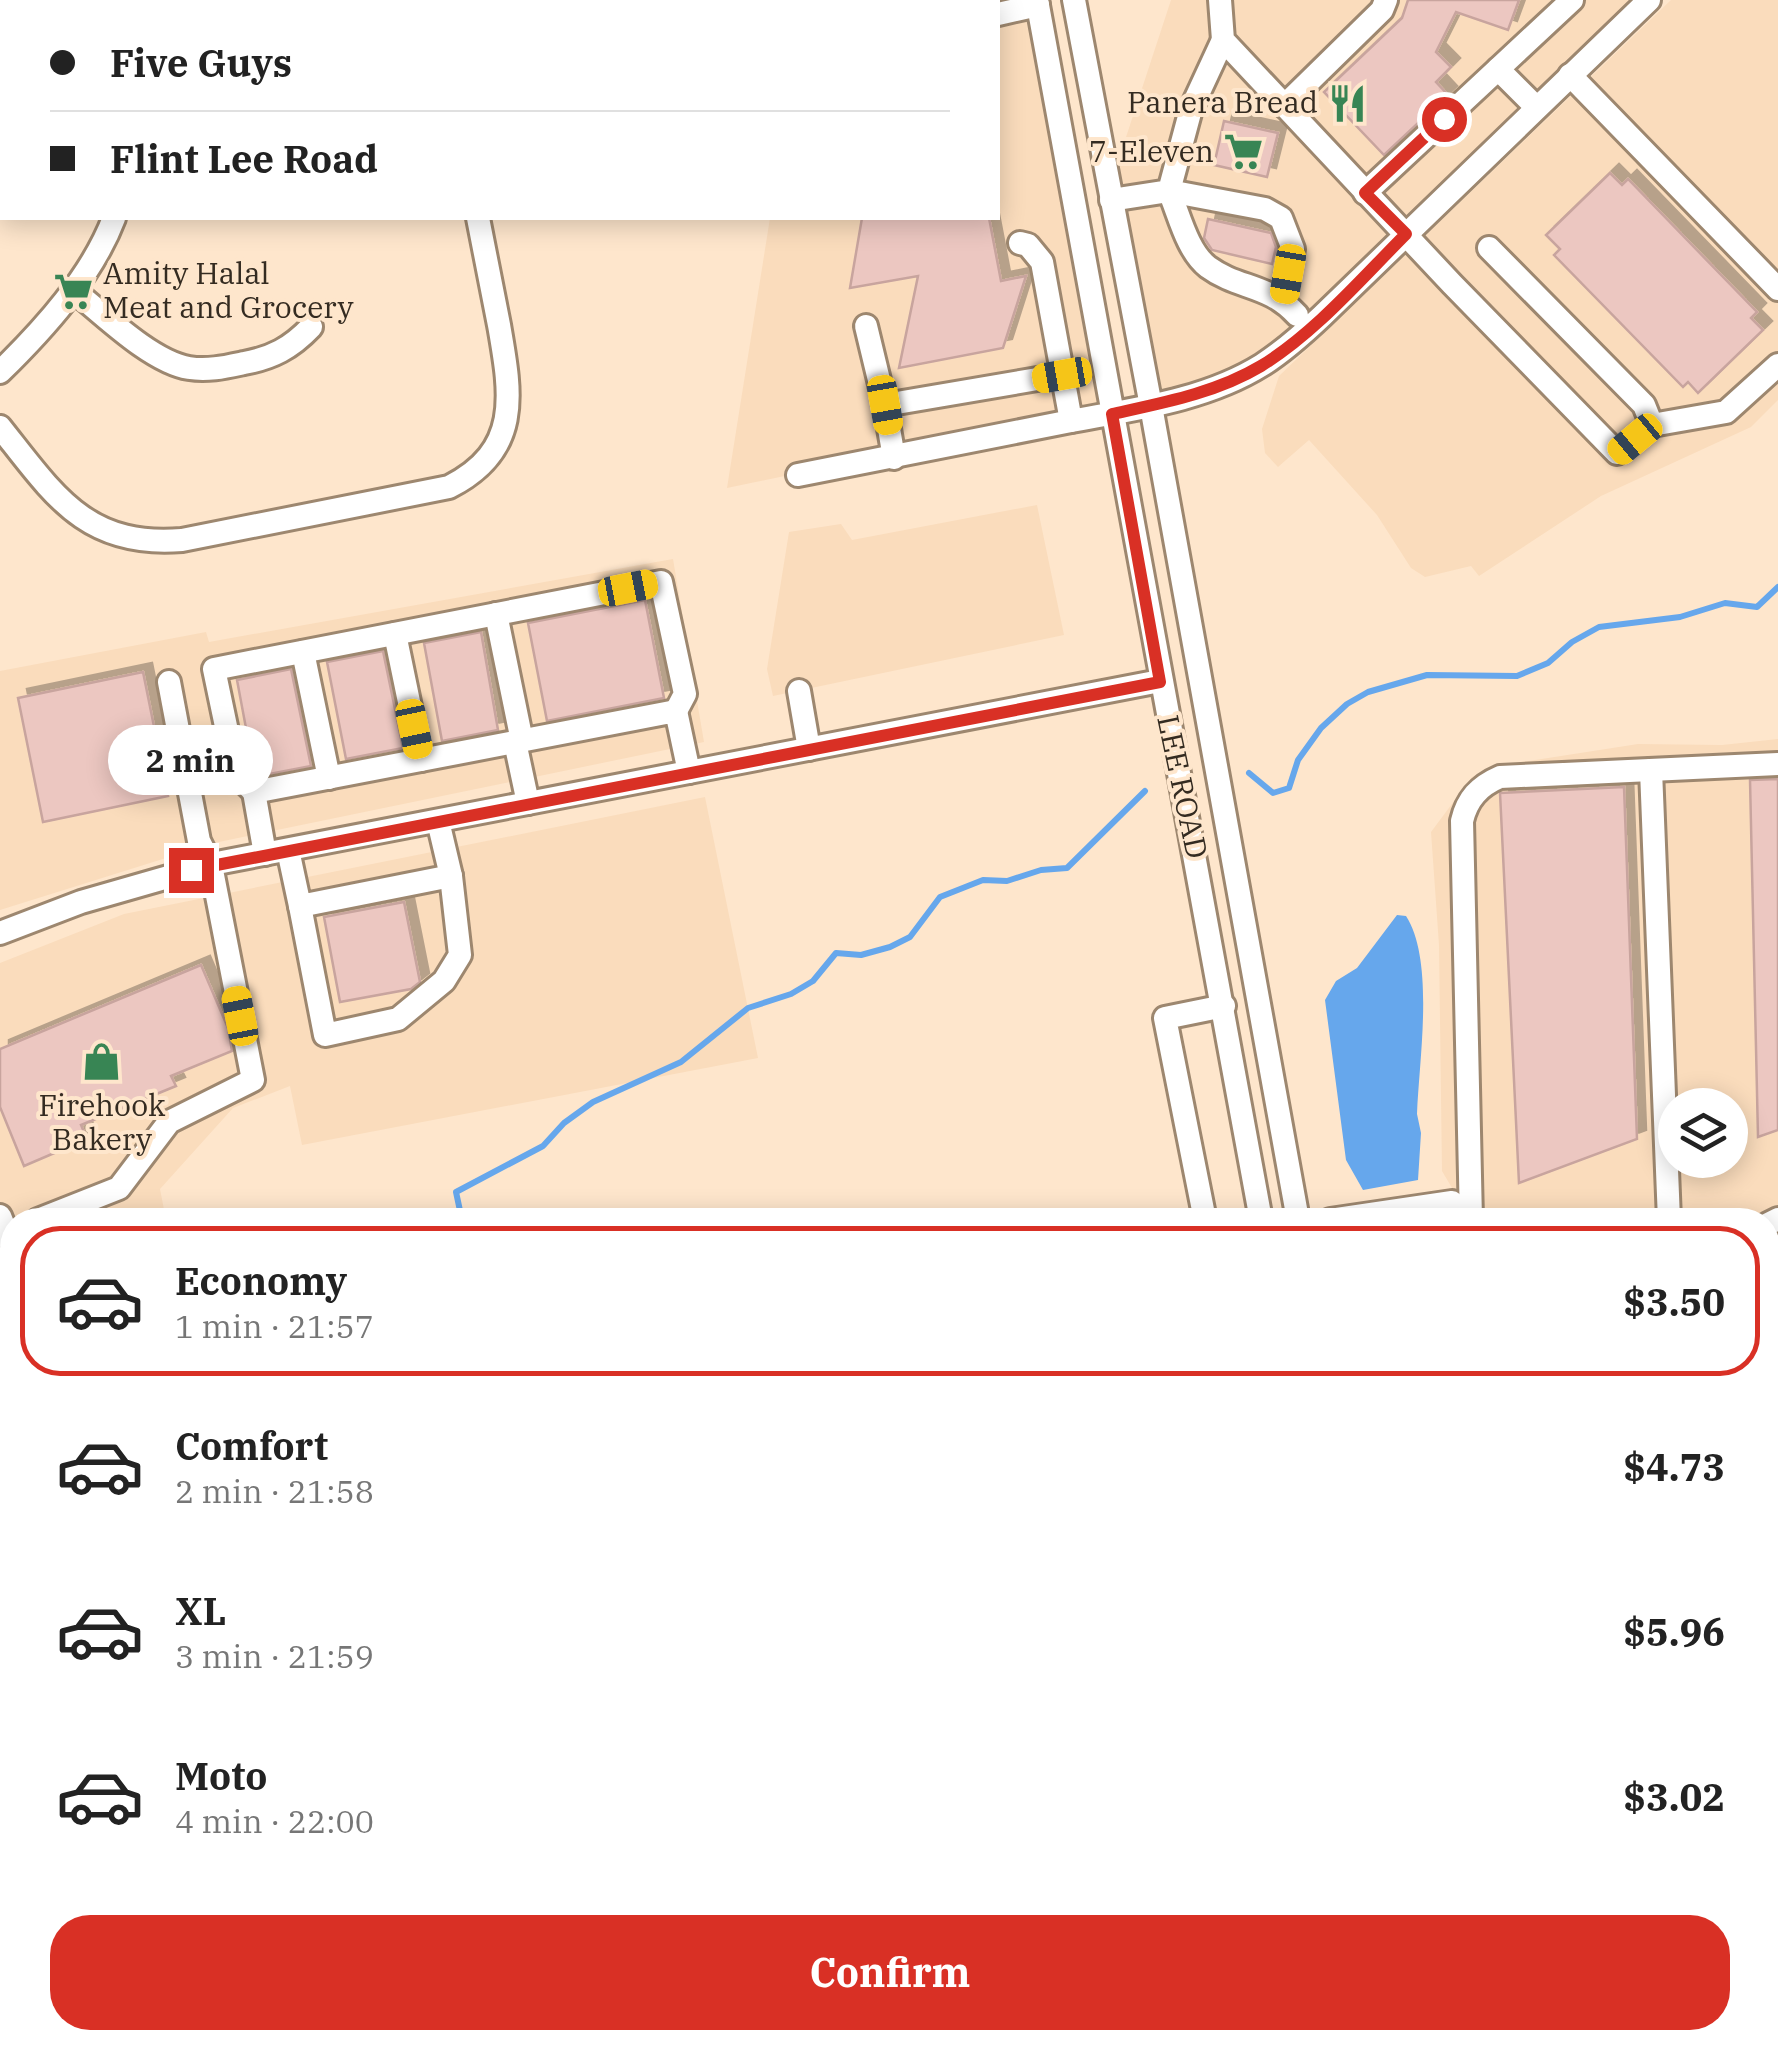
<!DOCTYPE html>
<meta charset="utf-8">
<style>
body{margin:0;font-family:"IBM Plex Serif",serif;background:#f6f6f6;color:#222;height:100vh;display:flex;flex-direction:column;font-size:38px;white-space:nowrap}
*{box-sizing:border-box;margin:0}
p{font-size:32px;color:#767676}
.icon{flex:none;width:55px;height:55px;fill:none;stroke:currentColor;stroke-width:2;stroke-linecap:round;stroke-linejoin:round}
.map{position:relative;flex:1;overflow:hidden}
.sheet{position:absolute;left:0px;top:1208px;width:1780px;height:842px;display:flex;flex-direction:column;background:#fff;border-radius:40px 40px 0 0;box-shadow:0 5px 25px #0003}
.sheet>*{flex:none}
.top-card{position:absolute;left:0px;top:0px;width:1000px;height:220px;box-shadow:0 5px 25px #0003;display:grid;align-content:center;height:220px;padding:0 50px;background:#fff}
.fabs{position:absolute;left:1658px;top:1088px;display:grid;gap:20px}
.fabs a{display:grid;place-items:center;width:90px;height:90px;border-radius:50%;background:#fff;box-shadow:0 5px 25px #0003;font-size:50px}
.end{position:absolute;width:45px;height:45px;margin:-22px;border:12px solid #d93025;background:#fff;box-shadow:0 0 0 5px #fff}
.from{border-radius:50%}
.bubble{position:absolute;height:70px;border-radius:35px;background:#fff;box-shadow:0 5px 25px #0003;font-size:32px;font-weight:700;line-height:70px;text-align:center}
.car{position:absolute;width:30px;height:60px;margin:-30px -15px;border-radius:12px;box-shadow:0 0 8px 2px #0007;background:linear-gradient(#f5c518 24%,#345 0 40%,#f5c518 0 76%,#345 0 86%,#f5c518 0)}
.top-card b{display:flex;align-items:center;gap:35px;height:95px;font-size:38px}
.top-card b+b{border-top:2px solid #e0e0e0}
.top-card i{width:25px;height:25px;background:#222}
ul{padding:18px 0 0;list-style:none}
li{display:flex;align-items:center;gap:30px;height:150px;margin:0 20px 15px;padding:0 30px;border:5px solid transparent;border-radius:40px}
li div{flex:1}
li b{display:block;font-size:38px}
li em{font-style:normal;font-weight:700}
li.on{border-color:#d93025}
li>.icon{width:90px;height:90px;stroke-width:1.5}
.cta{display:flex;gap:20px;margin-top:auto;padding:20px 50px}
.cta a{flex:1;height:115px;border-radius:40px;background:#d93025;color:#fff;font-size:40px;font-weight:700;line-height:115px;text-align:center}
.map>svg:first-child{display:block}
.built{fill:#fadcbc;fill-rule:evenodd}
.water{fill:#66a7ec}
.lines{fill:none;stroke-linecap:round;stroke-linejoin:round}
.stream{stroke:#66a7ec;stroke-width:6}
.building{fill:#ecc7c1;stroke:#c8a49e;stroke-width:2.5;filter:url(#shadow)}
.minor-casing{stroke:#9d876f;stroke-width:28}
.minor{stroke:#fff;stroke-width:22}
.route{stroke:#d93025;stroke-width:12}
.labels{text-anchor:middle;stroke-width:8;stroke-linejoin:round;paint-order:stroke}
.poi-label{font-size:30px;fill:#342b21;stroke:#fee6cc;text-anchor:end}
.street-label{font-size:30px;fill:#342b21;stroke:#fee6cc}
</style>
<div class="map">
<svg width="1778" height="2049" viewBox="0 0 1778 2049">
<defs>
<filter id="shadow"><feDropShadow dx="9" dy="-9" stdDeviation="0" flood-color="#0004"/></filter>
</defs>
<rect width="100%" height="100%" fill="#fee6cc"/>
<g class="built">
<polygon points="804,0 1027,0 1105,409 727,488 770,218 998,218 998,2 803,2"/>
<polygon points="1171,0 1649,0 1283,351 1151,406 1109,189"/>
<polygon points="1671,0 1778,0 1778,400 1751,427 1601,496 1479,576 1471,566 1425,577 1411,568 1377,515 1309,440 1278,467 1265,453 1262,429 1279,376"/>
<polygon points="1037,505 1064,635 773,696 767,669 789,532 841,524 852,540"/>
<polygon points="673,559 704,742 214,843 0,910 0,671 206,632 209,642"/>
<path d="M1778 739V1246L1768 1250V1220H1471L1442 1171 1439 945 1431 832 1472 777 1496 766 1638 744 1722 745ZM1675 1105H1730V1160H1675Z"/>
<polygon points="705,797 758,1058 302,1145 290,1086 233,1108 160,1189 166,1220 12,1220 12,1557 0,1571 0,963 124,914"/>
<polygon points="1768,1934 1778,2049 1413,2049 1411,2038 1768,2038"/>
<polygon points="78,2038 1339,2038 1339,2049 76,2049"/>
</g>
<path class="water" d="M1397 915 1406 916C1435 961 1419 1060 1417 1114L1421 1133 1418 1180 1363 1190 1346 1160 1325 1000 1336 981 1357 968Z"/>
<g class="lines">
<g class="stream">
<polyline points="1249,773 1273,793 1289,788 1298,760 1321,728 1347,704 1368,692 1427,675 1517,676 1548,663 1572,642 1599,627 1680,617 1725,603 1757,607 1778,587"/>
<polyline points="462,1220 456,1192 543,1146 564,1123 593,1102 681,1062 748,1008 791,994 813,981 836,953 861,955 890,947 910,937 940,897 983,880 1007,881 1041,870 1067,868 1145,791"/>
<polyline points="0,1893 12,1866"/>
</g>
</g>
<g class="building">
<polygon points="1408,0 1519,0 1508,30 1456,12 1436,52 1451,67 1436,82 1448,95 1384,155 1324,92 1402,18"/>
<polygon points="1224,121 1278,133 1267,177 1214,165"/>
<polygon points="1610,173 1622,185 1628,179 1757,312 1751,318 1763,330 1698,393 1688,382 1683,387 1554,255 1560,249 1546,235"/>
<polygon points="862,218 989,218 1001,281 1026,276 1003,348 899,368 918,276 850,288"/>
<polygon points="1208,219 1271,233 1276,247 1272,264 1212,250 1204,238"/>
<polygon points="645,600 664,698 547,721 528,623"/>
<polygon points="481,632 498,730 442,741 424,643"/>
<polygon points="383,651 403,748 346,759 327,662"/>
<polygon points="291,669 311,766 259,776 254,771 237,680"/>
<polygon points="143,672 168,796 43,822 18,698"/>
<polygon points="1778,779 1778,1130 1758,1137 1750,780"/>
<polygon points="1624,787 1637,1139 1519,1183 1500,793"/>
<polygon points="404,902 420,982 411,989 340,1002 324,917"/>
<polygon points="201,965 228,1028 232,1051 171,1076 176,1086 81,1125 87,1139 24,1166 0,1107 0,1049"/>
</g>
<g class="lines">
<defs>
<g id="minor">
<polyline points="102,0 103,2"/>
<polyline points="1037,0 1261,1220"/>
<polyline points="1074,0 1151,406 1298,1220"/>
<polyline points="1220,0 1223,40 1452,284 1617,453 1652,425 1726,412 1778,365"/>
<polyline points="485,2 488,0"/>
<polyline points="998,14 1038,5"/>
<polyline points="1498,69 1536,107"/>
<polyline points="1570,75 1778,289"/>
<polyline points="0,94 2,90"/>
<polyline points="1284,106 1382,10 1386,0"/>
<polyline points="1169,191 1265,209 1281,218 1293,249 1283,300"/>
<path d="M1169 191C1179 214 1187 251 1208 267 1238 289 1269 284 1297 315"/>
<polyline points="1365,193 1572,0"/>
<polyline points="1111,200 1169,191 1191,109 1223,40"/>
<path d="M1020 243 1028 245 1042 262 1071 421C1135 409 1206 400 1262 365 1284 351 1303 334 1322 316L1649 0"/>
<polyline points="1489,248 1644,405 1652,425"/>
<path d="M72 289C102 313 151 362 189 368 208 371 225 367 244 363 272 358 291 348 311 327"/>
<polyline points="866,326 885,405"/>
<path d="M0 372C44 329 92 276 114 218"/>
<path d="M0 427C54 495 86 548 182 540L449 487C522 450 511 394 499 325 492 289 485 253 478 218"/>
<polyline points="894,458 885,405 1061,375"/>
<polyline points="798,475 1071,421"/>
<polyline points="496,614 522,741"/>
<polyline points="395,634 421,760"/>
<polyline points="303,652 329,778"/>
<polyline points="799,691 809,749"/>
<polyline points="515,742 528,803"/>
<polyline points="1651,770 1669,1220"/>
<polyline points="254,792 236,774 214,669 661,582 685,694 676,711"/>
<polyline points="288,850 300,906 451,876 438,821"/>
<polyline points="265,854 254,792 676,711 689,772"/>
<polyline points="300,906 325,1035 398,1019 444,981 460,955 451,876"/>
<polyline points="0,933 81,902 217,863 1160,681"/>
<polyline points="0,1216 12,1246"/>
<polyline points="38,1220 119,1188 169,1122 253,1080 211,865 199,841 169,682"/>
<polyline points="1205,1220 1165,1018 1224,1006"/>
<polyline points="1330,1220 1452,1202 1471,1220"/>
<path d="M1471 1220 1462 821C1467 799 1479 786 1500 777L1778 764"/>
<polyline points="1768,1224 1778,1219"/>
<polyline points="1768,1414 1778,1413"/>
<polyline points="1768,1586 1778,1585"/>
<polyline points="1768,1620 1778,1619"/>
<polyline points="763,2038 764,2049"/>
<polyline points="1309,2038 1310,2049"/>
<polyline points="1366,2038 1368,2049"/>
<polyline points="1403,2038 1405,2049"/>
</g>
</defs>
<use href="#minor" class="minor-casing"/>
<use href="#minor" class="minor"/>
</g>
<g class="lines">
<path class="route" d="M191 870 1160 682 1112 414C1162 403 1216 393 1261 366 1315 333 1361 279 1406 234L1365 193 1444 119"/>
</g>
<defs>
<symbol id="restaurant-bare" viewBox="-9 -9 18 18"><path d="M-5-6h1v4h1v-4h1v4h1v-4h1v5L-1.5 .5V6h-2V.5L-5-1ZM5-6V6H3V1.5H1.5Q1.5-4 5-6Z" fill="#388554" stroke="#fee6cc" stroke-width="2.5" paint-order="stroke"/></symbol>
<symbol id="supermarket-bare" viewBox="-9 -9 18 18"><path d="M-6-5.5h2.5l.6 2H6L4.5 2H-2.5L-4.4-4H-6ZM-1.5 3.2a1.3 1.3 0 1 0 .1 0ZM3 3.2a1.3 1.3 0 1 0 .1 0Z" fill="#388554" stroke="#fee6cc" stroke-width="2.5" paint-order="stroke"/></symbol>
<symbol id="shop-bare" viewBox="-9 -9 18 18"><path d="M-5-2.5h2.3a2.7 3.5 0 0 1 5.4 0H5L5.5 6h-11ZM-1.5-2.5h3a1.5 2.3 0 0 0-3 0Z" fill="#388554" stroke="#fee6cc" stroke-width="2.5" paint-order="stroke"/></symbol>
</defs>
<g fill-rule="evenodd">
<use href="#restaurant-bare" x="1320" y="76" width="55" height="55"/>
<use href="#supermarket-bare" x="1216" y="124" width="55" height="55"/>
<use href="#supermarket-bare" x="46" y="264" width="55" height="55"/>
<use href="#shop-bare" x="74" y="1034" width="55" height="55"/>
</g>
<g class="labels">
<g class="poi-label">
<text x="1318" y="113">Panera Bread</text>
<text x="1214" y="162">7-Eleven</text>
<text x="103" y="284" text-anchor="start">Amity Halal<tspan x="103" dy="34">Meat and Grocery</tspan></text>
<text x="102" y="1116" text-anchor="middle">Firehook<tspan x="102" dy="34">Bakery</tspan></text>
</g>
<g class="street-label">
<text transform="translate(1182 787) rotate(78)" y="10">LEE ROAD</text>
</g>
</g>
</svg>
<div class="fabs">
<a><svg class="icon" aria-label="layers" viewBox="0 0 24 24"><path d="M12 4l9 5-9 5-9-5zM3 14l9 5 9-5"/></svg></a>
</div>
<i class="end from" style="left:1444px;top:119px"></i>
<i class="end" style="left:191px;top:870px"></i>
<div class="bubble" style="left:108px;top:725px;width:165px">2 min</div>
<i class="car" style="left:1288px;top:274px;rotate:190deg"></i>
<i class="car" style="left:1062px;top:375px;rotate:260deg"></i>
<i class="car" style="left:885px;top:405px;rotate:170deg"></i>
<i class="car" style="left:1635px;top:439px;rotate:230deg"></i>
<i class="car" style="left:628px;top:588px;rotate:79deg"></i>
<i class="car" style="left:414px;top:729px;rotate:168deg"></i>
<i class="car" style="left:240px;top:1016px;rotate:349deg"></i>
<div class="top-card">
<b><i class="from"></i>Five Guys</b>
<b><i></i>Flint Lee Road</b>
</div>
<section class="sheet">
<ul>
<li class="on"><svg class="icon" aria-label="car" viewBox="0 0 24 24"><path d="M5 17H2v-5l4-1 3-4h7l3 4 3 1v5h-3M9 17h6M6 11h13"/><circle cx="7" cy="17" r="2"/><circle cx="17" cy="17" r="2"/></svg><div><b>Economy</b><p>1 min · 21:57</p></div><em>$3.50</em></li>
<li><svg class="icon" aria-label="car" viewBox="0 0 24 24"><path d="M5 17H2v-5l4-1 3-4h7l3 4 3 1v5h-3M9 17h6M6 11h13"/><circle cx="7" cy="17" r="2"/><circle cx="17" cy="17" r="2"/></svg><div><b>Comfort</b><p>2 min · 21:58</p></div><em>$4.73</em></li>
<li><svg class="icon" aria-label="car" viewBox="0 0 24 24"><path d="M5 17H2v-5l4-1 3-4h7l3 4 3 1v5h-3M9 17h6M6 11h13"/><circle cx="7" cy="17" r="2"/><circle cx="17" cy="17" r="2"/></svg><div><b>XL</b><p>3 min · 21:59</p></div><em>$5.96</em></li>
<li><svg class="icon" aria-label="car" viewBox="0 0 24 24"><path d="M5 17H2v-5l4-1 3-4h7l3 4 3 1v5h-3M9 17h6M6 11h13"/><circle cx="7" cy="17" r="2"/><circle cx="17" cy="17" r="2"/></svg><div><b>Moto</b><p>4 min · 22:00</p></div><em>$3.02</em></li>
</ul>
<div class="cta"><a>Confirm</a></div>
</section>
</div>
